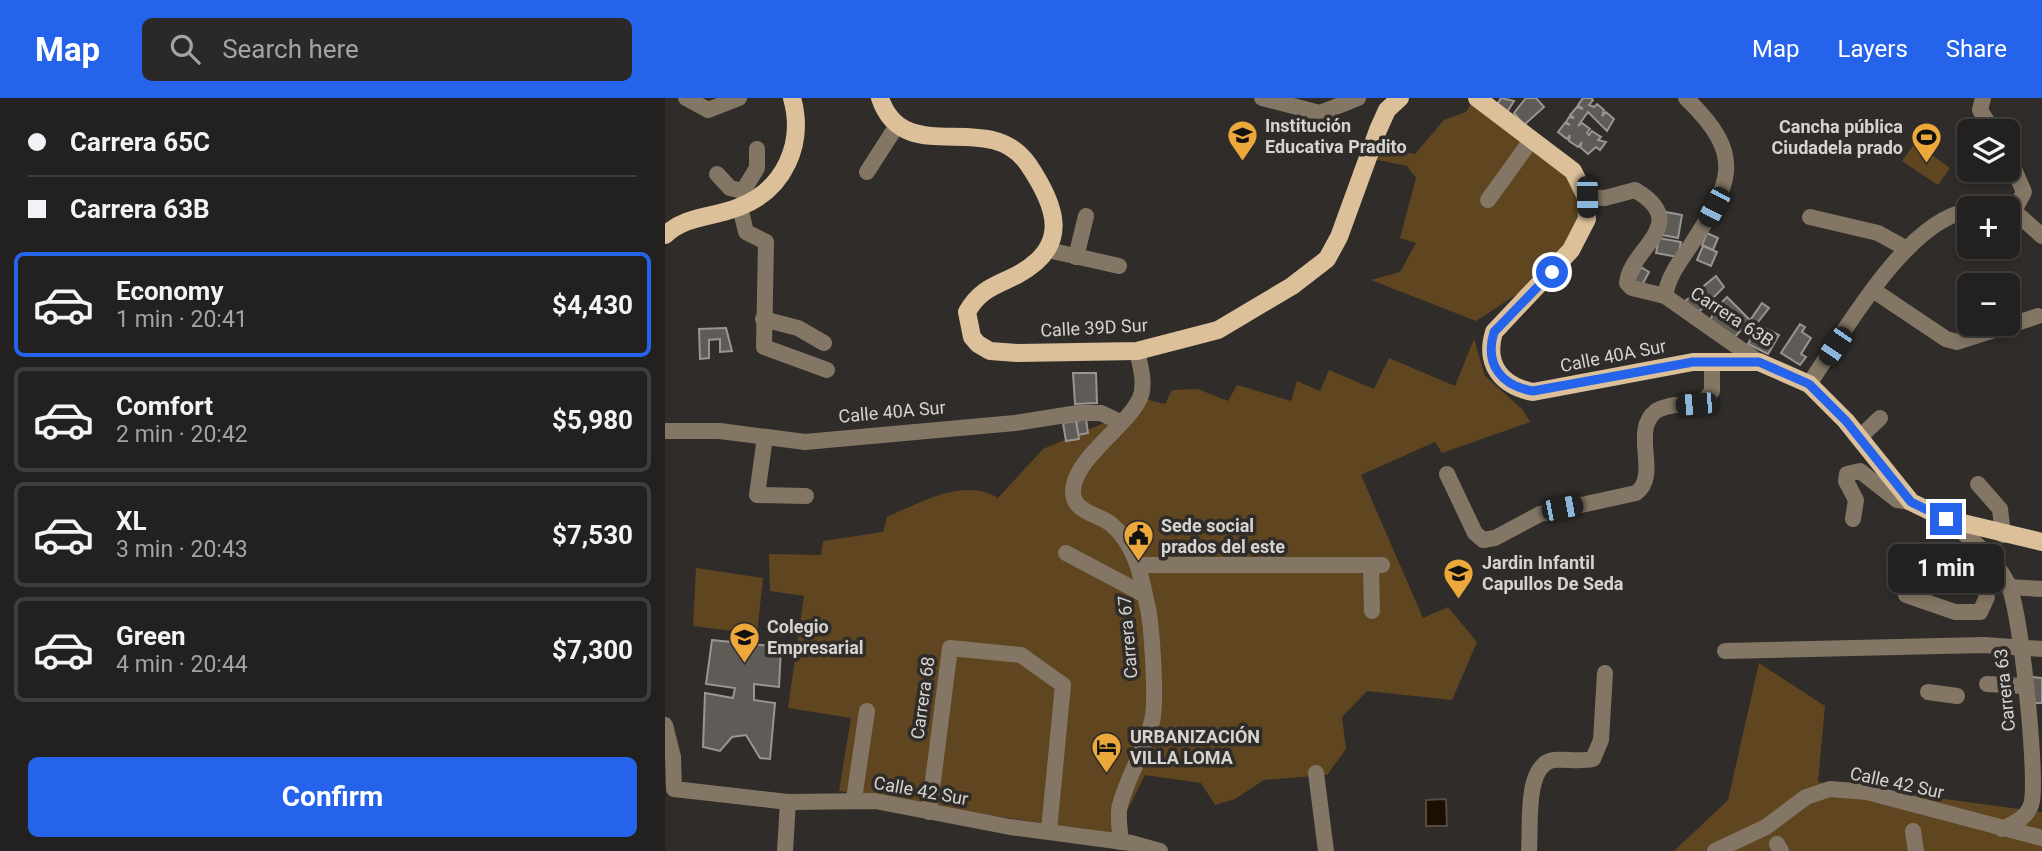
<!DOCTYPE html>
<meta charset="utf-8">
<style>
body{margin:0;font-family:Roboto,sans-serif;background:#2b2928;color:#f1f3f6;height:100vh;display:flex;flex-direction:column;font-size:26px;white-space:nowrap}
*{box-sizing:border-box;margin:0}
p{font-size:23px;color:#a3a3a4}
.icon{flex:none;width:38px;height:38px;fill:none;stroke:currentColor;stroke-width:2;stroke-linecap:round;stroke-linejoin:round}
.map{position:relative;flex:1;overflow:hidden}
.panel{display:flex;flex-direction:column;background:#23211f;width:665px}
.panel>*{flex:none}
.guide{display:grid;align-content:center;height:154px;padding:0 28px;background:#23211f}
.controls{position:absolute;left:1292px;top:21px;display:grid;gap:14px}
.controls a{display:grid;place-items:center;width:63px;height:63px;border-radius:10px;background:#23211f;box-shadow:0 4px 10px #0003,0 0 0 2px #403e3d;font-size:35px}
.end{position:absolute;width:32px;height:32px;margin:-16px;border:9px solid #2563eb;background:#fff;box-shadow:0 0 0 4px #fff}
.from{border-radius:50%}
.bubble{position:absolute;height:49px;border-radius:10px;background:#23211f;box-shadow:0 4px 10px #0003,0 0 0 2px #403e3d;font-size:23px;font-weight:700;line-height:49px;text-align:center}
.car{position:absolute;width:21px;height:42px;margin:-21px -10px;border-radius:9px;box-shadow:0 0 5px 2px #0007;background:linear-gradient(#222 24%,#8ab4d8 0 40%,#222 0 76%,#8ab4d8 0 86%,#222 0)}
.guide b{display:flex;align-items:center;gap:24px;height:66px;font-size:26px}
.guide b+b{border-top:2px solid #403e3d}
.guide i{width:18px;height:18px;background:#f1f3f6}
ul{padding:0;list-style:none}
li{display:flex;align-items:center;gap:21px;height:105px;margin:0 14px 10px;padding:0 14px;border:4px solid #403e3d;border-radius:10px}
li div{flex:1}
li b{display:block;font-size:26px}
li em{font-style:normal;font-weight:700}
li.on{border-color:#2563eb}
li>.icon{width:63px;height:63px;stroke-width:1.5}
.button{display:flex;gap:14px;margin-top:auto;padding:14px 28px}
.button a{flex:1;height:80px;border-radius:10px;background:#2563eb;color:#fff;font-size:28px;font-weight:700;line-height:80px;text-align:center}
header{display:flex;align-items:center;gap:42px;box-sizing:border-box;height:98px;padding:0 35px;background:#2563eb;color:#fff}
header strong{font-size:33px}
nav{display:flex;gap:38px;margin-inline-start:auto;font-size:24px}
.search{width:490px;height:63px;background:#2b2928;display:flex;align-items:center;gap:18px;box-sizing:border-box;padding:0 24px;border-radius:10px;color:#a3a3a4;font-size:26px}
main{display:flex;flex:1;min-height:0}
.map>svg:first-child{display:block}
.green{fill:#604620}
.water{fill:#1d0f00;stroke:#544a3f;stroke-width:2}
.building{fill:#5f5c58;stroke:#999591;stroke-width:2}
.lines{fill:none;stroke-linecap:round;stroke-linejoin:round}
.minor{stroke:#847664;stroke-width:16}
.major{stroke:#dcc09a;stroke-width:18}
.route{stroke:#2563eb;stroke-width:9}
.labels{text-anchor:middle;stroke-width:7;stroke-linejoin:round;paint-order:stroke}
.poi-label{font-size:18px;font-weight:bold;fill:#d5d4d1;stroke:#2f2c29;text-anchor:start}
.street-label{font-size:18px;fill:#d5d4d1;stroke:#2f2c29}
</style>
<header>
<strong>Map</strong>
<div class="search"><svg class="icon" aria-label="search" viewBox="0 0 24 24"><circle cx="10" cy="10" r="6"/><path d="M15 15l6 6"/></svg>Search here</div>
<nav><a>Map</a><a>Layers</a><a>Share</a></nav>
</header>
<main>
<section class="panel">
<div class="guide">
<b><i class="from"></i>Carrera 65C</b>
<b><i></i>Carrera 63B</b>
</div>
<ul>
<li class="on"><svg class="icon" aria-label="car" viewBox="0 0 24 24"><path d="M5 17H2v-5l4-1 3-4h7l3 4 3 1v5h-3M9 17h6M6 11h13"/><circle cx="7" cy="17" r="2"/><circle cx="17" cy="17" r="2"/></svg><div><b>Economy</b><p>1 min · 20:41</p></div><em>$4,430</em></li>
<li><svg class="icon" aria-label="car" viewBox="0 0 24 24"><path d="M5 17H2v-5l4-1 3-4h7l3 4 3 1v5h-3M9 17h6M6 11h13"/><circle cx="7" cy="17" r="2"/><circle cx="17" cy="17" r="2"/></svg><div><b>Comfort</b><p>2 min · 20:42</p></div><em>$5,980</em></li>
<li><svg class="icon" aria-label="car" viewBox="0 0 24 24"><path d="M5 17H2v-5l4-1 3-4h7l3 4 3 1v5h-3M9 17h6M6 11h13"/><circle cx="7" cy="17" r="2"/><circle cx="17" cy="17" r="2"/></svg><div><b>XL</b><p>3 min · 20:43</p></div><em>$7,530</em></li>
<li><svg class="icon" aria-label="car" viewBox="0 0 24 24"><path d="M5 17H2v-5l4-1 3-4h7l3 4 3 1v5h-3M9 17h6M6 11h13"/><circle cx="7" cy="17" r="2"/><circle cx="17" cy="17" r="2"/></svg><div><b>Green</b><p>4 min · 20:44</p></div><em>$7,300</em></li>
</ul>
<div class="button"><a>Confirm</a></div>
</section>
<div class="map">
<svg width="1377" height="753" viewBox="0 0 1377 753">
<rect width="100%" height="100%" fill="#2f2c29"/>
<g class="green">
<polygon points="808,2 910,86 917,117 901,153 863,189 811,223 706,182 735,174 751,145 735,140 751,80 742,68 708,61 711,48 750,56 779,22 801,14"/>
<polygon points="1250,45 1285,70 1273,87 1237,63"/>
<path d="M809 241 820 278 858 312 865 324 777 355 770 344 696 377 758 520 783 509 812 544 787 602 702 593 677 619 681 651 662 677 599 682 570 701 550 707 536 685 480 677 450 737 174 693 186 620 123 610 139 498 105 493 104 456 156 457 158 443 218 434 222 419C257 404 298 379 333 400L378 351 477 309 481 301 500 306 507 292 533 291 563 303 572 287 626 303 632 283 655 293 664 272 709 291 724 260 790 288Z"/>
<polygon points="31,470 98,480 92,536 28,528"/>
<polygon points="1094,565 1160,608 1153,684 1377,714 1377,753 1009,753 1063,702"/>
</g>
<polygon class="water" points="781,701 782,728 761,728 761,702"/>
<g class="building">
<polygon points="836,0 849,3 842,14 832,7"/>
<polygon points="861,0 871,0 879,9 859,27 849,15"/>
<polygon points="918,0 926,0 928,2 924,7 929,9 932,6 939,12 937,18 941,14 949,21 942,33 923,14 913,28 917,25 925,31 922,35 924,37 927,33 936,39 933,42 941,44 935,52 931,49 923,56 915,49 917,44 913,49 904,43 905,37 902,41 893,34 900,25 905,27 901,24 904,19 909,20 905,17 912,9 918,11 913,7"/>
<polygon points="1001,114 1017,117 1013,140 997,137"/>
<polygon points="1042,135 1053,140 1048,152 1037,147"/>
<polygon points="994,140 1016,144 1013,159 991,155"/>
<polygon points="1038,148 1052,154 1046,168 1032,162"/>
<polygon points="976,169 984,174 976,189 968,184"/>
<polygon points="1051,178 1059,189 1033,215 1019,204"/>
<polygon points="1062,199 1085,222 1069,240 1045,222 1052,209"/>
<polygon points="1097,205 1104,210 1090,228 1084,224"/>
<polygon points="1135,226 1140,229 1137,234 1146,240 1136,256 1141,259 1135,267 1116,255"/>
<polygon points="61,230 67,253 55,254 55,241 44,242 44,260 35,261 34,231"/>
<polygon points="1091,230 1098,234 1100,230 1114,237 1103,256 1083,246"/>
<polygon points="408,275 431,275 432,305 410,306"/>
<polygon points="421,321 423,335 413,337 411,323"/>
<polygon points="411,323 414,341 401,343 398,325"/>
<polygon points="47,542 116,549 114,589 89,586 89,602 110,605 105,661 95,660 81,637 67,639 55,653 38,649 40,595 68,600 70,590 41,586"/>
<polygon points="1367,579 1377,580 1377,605 1366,605"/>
</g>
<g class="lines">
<g class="minor">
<polyline points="21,0 43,12 74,0"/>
<polyline points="597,0 655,15 693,0"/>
<polyline points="1318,0 1315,12 1328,33"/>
<polyline points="1342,55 1359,94 1349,113"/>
<polyline points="202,74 231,29"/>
<polyline points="52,76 65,90 78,93"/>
<path d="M921 99 940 100 970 92C1028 126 965 150 962 185L967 190 1000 198 1094 264"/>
<polyline points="823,102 867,41"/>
<polyline points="83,105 78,93 92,70 92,51"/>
<polyline points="75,109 81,134 101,144 99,249 162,272"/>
<polyline points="1322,110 1328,110"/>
<polyline points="1349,113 1377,138"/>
<polyline points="1145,119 1213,135 1242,151"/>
<polyline points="383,152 454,168"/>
<polyline points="411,159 421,118"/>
<polyline points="1208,192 1281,241 1292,244 1373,218"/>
<path d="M1000 198C1003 179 1013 166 1024 150 1066 85 1082 59 1021 0"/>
<polyline points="98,221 133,230 159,245"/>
<path d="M1144 286C1178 236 1242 121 1304 113"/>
<polyline points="0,333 55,333 140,344 350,325 413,315 436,315 455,324"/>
<polyline points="100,339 92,397 141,398"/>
<polyline points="1195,339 1215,320"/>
<path d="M782 376 810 435 818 442 830 440 875 416 971 395C996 377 965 333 991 313 1005 304 1025 309 1040 302L1047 293V263"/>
<polyline points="1313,386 1335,411 1338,437"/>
<polyline points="1188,421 1191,402 1181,383 1182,376 1195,373 1232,402 1246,404"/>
<path d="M1281 421C1305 440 1329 458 1343 486 1356 513 1372 673 1367 703 1364 719 1350 725 1337 731"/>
<polyline points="401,455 480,497"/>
<polyline points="474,467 717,467"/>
<polyline points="706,467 707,513"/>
<polyline points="1345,489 1377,491"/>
<polyline points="1241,497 1290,514 1315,514 1322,499 1309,444"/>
<polyline points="1060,553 1319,547 1377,551"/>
<polyline points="1322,586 1360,588"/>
<polyline points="1263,594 1292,598"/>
<polyline points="0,627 8,659 9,691 123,704 210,703 345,729 466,745 495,753"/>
<polyline points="651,675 661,753"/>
<polyline points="189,701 202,613"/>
<polyline points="264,714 285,550 356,557 398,587 384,732"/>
<polyline points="1248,733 1251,753"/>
<path d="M456 744C455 732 452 718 455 707 463 677 480 652 487 623 492 605 487 526 482 506 476 477 470 446 446 426 433 416 408 414 408 394 408 361 462 329 475 300 481 286 475 267 472 253"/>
<polyline points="1112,746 1116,753"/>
<polyline points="120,753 123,704"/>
<path d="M864 753C866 729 859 666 889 662 902 661 914 664 928 661L936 642 940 575"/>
<polyline points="1050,753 1101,729 1141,699 1165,691 1202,694 1377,740"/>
</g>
<g class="major">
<path d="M215 0C239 72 323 9 363 66 392 109 406 148 352 177 330 188 315 191 302 214L307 239 313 246 325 253 352 255 472 253 553 232 627 188 662 161 674 139 713 32 722 12 735 0"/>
<path d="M812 0 908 73 921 99 922 121 906 152 829 234C819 267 837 288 868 294L1028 264H1094L1144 286 1181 323 1246 404 1281 421 1377 444"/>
<path d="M0 137C22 117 47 120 74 109 119 92 140 46 127 0"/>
</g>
</g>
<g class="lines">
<path class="route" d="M887 174 829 234C819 267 837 288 868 293L1028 264H1094L1144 286 1181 323 1246 404 1281 421"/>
</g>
<defs>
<symbol id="school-pin" viewBox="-11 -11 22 30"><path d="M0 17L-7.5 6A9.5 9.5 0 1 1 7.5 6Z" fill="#eda83b" stroke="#2f2c29"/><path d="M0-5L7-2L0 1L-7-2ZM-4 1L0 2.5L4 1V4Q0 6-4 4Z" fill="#111"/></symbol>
<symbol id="stadium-pin" viewBox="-11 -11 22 30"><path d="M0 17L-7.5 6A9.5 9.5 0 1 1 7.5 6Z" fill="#eda83b" stroke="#2f2c29"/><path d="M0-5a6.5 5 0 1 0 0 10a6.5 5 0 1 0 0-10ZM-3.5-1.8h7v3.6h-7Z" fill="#111"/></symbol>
<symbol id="civic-pin" viewBox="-11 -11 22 30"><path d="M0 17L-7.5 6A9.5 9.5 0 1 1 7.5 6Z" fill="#eda83b" stroke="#2f2c29"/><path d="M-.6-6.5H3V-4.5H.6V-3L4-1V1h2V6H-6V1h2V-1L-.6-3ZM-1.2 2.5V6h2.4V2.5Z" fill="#111"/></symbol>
<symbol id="hotel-pin" viewBox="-11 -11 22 30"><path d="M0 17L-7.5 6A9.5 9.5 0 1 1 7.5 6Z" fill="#eda83b" stroke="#2f2c29"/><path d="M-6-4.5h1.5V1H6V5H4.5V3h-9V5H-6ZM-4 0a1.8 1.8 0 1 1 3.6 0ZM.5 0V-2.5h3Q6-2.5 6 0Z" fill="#111"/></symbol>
</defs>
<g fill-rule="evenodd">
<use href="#school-pin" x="560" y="20" width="35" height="47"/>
<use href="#stadium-pin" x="1244" y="22" width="35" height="47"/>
<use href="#civic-pin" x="456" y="420" width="35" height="47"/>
<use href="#school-pin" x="776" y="458" width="35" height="47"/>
<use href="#school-pin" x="62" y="522" width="35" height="47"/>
<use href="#hotel-pin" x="424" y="632" width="35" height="47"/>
</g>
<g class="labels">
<g class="poi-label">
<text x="600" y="34">Institución<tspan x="600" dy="21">Educativa Pradito</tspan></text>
<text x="1238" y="35" text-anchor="end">Cancha pública<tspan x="1238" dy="21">Ciudadela prado</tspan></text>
<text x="496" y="434">Sede social<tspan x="496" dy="21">prados del este</tspan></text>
<text x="817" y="471">Jardin Infantil<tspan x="817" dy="21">Capullos De Seda</tspan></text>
<text x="102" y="535">Colegio<tspan x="102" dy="21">Empresarial</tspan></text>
<text x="465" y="645">URBANIZACIÓN<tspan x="465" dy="21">VILLA LOMA</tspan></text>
</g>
<g class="street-label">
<text transform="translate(1067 219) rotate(33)" y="6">Carrera 63B</text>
<text transform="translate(429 230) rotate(-3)" y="6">Calle 39D Sur</text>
<text transform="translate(948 258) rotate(-11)" y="6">Calle 40A Sur</text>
<text transform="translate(227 314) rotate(-5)" y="6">Calle 40A Sur</text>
<text transform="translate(463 539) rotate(-95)" y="6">Carrera 67</text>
<text transform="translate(1340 592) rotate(-96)" y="6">Carrera 63</text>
<text transform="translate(258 600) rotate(-82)" y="6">Carrera 68</text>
<text transform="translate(1232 685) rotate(12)" y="6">Calle 42 Sur</text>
<text transform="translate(256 693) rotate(10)" y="6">Calle 42 Sur</text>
</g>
</g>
</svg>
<div class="controls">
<a><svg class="icon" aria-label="layers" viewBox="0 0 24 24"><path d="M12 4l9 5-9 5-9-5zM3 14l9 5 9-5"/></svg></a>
<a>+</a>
<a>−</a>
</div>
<i class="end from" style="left:887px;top:174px"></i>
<i class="end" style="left:1281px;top:421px"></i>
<div class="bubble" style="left:1223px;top:446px;width:116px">1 min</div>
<i class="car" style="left:922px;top:99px;rotate:179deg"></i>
<i class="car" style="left:1049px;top:109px;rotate:208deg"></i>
<i class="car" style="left:1170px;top:248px;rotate:214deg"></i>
<i class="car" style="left:1031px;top:306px;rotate:265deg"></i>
<i class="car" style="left:897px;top:410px;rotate:79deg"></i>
</div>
</main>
